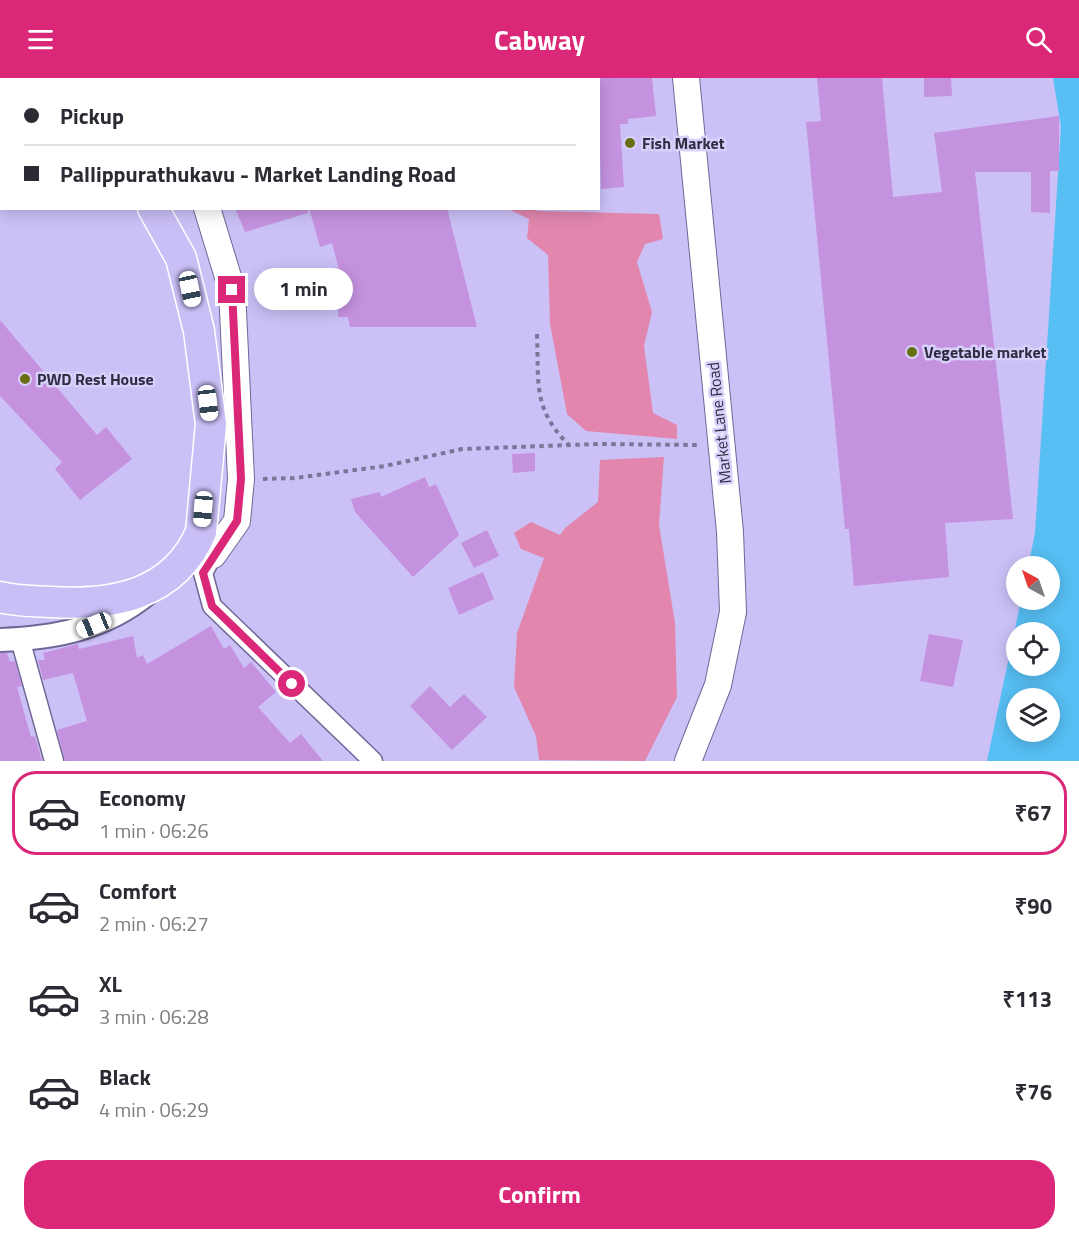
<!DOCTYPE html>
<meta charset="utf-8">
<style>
body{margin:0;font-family:"Titillium Web",sans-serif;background:#f7f7f7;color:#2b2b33;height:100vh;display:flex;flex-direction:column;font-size:22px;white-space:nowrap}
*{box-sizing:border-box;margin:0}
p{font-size:20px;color:#7c7c81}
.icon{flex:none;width:33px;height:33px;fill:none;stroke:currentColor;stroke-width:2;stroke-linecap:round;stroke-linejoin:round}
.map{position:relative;height:683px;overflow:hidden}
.side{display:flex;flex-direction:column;background:#fff;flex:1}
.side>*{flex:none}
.hud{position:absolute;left:0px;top:0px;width:600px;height:132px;box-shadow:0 3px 15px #0003;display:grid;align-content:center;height:132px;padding:0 24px;background:#fff}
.needle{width:39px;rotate:320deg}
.buttons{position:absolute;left:1006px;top:478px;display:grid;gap:12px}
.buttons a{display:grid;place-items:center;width:54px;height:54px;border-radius:50%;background:#fff;box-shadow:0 3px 15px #0003;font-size:30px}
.end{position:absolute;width:27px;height:27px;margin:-14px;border:8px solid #db2777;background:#fff;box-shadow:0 0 0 3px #fff}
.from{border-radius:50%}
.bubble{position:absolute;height:42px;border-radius:21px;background:#fff;box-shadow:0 3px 15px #0003;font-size:20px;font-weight:700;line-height:42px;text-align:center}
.car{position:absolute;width:18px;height:36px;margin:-18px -9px;border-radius:8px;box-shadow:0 0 4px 2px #0007;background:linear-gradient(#fff 24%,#345 0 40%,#fff 0 76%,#345 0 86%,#fff 0)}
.hud b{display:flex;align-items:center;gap:21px;height:57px;font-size:22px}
.hud b+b{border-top:2px solid #e1e1e2}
.hud i{width:15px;height:15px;background:#2b2b33}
ul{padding:10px 0 0;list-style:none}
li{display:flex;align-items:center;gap:18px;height:84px;margin:0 12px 9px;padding:0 12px;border:3px solid transparent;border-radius:24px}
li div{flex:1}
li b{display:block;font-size:22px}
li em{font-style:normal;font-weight:700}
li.active{border-color:#db2777}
li>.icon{width:54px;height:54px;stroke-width:1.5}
.primary-button{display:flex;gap:12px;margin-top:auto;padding:12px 24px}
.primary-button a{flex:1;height:69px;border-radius:24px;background:#db2777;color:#fff;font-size:24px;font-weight:700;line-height:69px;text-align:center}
header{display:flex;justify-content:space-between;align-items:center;height:78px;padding:0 24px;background:#db2777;color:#fff;font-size:27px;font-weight:700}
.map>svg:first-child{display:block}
.green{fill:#e286ae}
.water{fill:#57bff4;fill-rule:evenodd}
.building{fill:#c592e0}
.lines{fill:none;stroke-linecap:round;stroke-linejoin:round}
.minor-casing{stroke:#716797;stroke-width:21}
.tertiary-casing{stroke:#716797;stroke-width:26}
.secondary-casing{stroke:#716797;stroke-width:28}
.trunk-casing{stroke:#fff;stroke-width:33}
.path{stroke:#7c759a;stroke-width:4;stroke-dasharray:4.5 4.5;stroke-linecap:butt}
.minor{stroke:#fff;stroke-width:18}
.tertiary{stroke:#fff;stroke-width:22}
.secondary{stroke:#fff;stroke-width:26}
.trunk{stroke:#cabef6;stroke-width:30}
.route{stroke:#db2777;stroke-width:8}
.poi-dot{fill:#696e14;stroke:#d7d0fb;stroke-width:2}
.labels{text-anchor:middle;stroke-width:5;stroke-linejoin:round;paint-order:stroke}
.poi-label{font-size:16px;font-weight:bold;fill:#302c41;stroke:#d7d0fb;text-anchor:start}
.street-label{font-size:16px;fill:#302c41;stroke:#d7d0fb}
</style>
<header><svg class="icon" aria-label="menu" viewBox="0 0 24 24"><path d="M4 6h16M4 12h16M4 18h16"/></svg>Cabway<svg class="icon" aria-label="search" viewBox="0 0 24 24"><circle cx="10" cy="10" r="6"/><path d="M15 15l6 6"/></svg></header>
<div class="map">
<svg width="1079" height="683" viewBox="0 0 1079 683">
<rect width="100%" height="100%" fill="#cbc1f7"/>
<g class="green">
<polygon points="536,130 537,133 659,136 663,161 645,166 637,184 652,234 644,268 653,335 677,347 677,361 586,353 567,336 550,246 548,177 527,160 529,141 510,132 488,131"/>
<polygon points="664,379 659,447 675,545 677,619 645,683 539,682 536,658 514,609 517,555 544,480 521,471 514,455 531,444 560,457 565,450 598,424 600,382"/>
</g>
<path class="water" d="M1053 0H1079V683H987L1021 522H1050V489H1028L1035 455 1061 49ZM1017 555H1050V588H1017ZM1017 621H1050V654H1017Z"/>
<g class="building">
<polygon points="598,0 652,0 656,38 628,41 628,46 620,46 624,109 601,111"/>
<polygon points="817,0 882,0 893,119 942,114 934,55 1059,38 1059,93 1050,93 1050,135 1031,134 1031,94 975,94 1013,441 945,445 949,499 854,508 849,451 845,451 806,44 821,43"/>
<polygon points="924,0 951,0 952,18 924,19"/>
<polygon points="235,130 307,130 308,135 245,154"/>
<polygon points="309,130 447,130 477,249 350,249 348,239 338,239 339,192 332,165 320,169"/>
<polygon points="0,242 97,357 106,349 132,381 80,422 55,391 62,384 0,318"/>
<polygon points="535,375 535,393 513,395 512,376"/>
<polygon points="425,399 429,409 436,406 459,457 413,499 355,434 351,421 380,414 381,419"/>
<polygon points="487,452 499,478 474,490 461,465"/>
<polygon points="483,494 494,521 459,537 448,510"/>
<polygon points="211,548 224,571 230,567 244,590 251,584 276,614 258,629 290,665 301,656 323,683 65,683 57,652 87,643 73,595 43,602 38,582 45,582 43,575 78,566 79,571 133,558 137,580 143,577 147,586"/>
<polygon points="929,556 963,562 953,609 920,603"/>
<polygon points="0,575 7,575 10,584 15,583 22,608 17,609 31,659 35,658 42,683 0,683"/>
<polygon points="430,608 450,629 464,616 487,639 452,672 410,628"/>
</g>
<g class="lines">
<defs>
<g id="minor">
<polyline points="213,477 203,495 212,528 373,683"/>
<polyline points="20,561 54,683"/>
</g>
<path id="tertiary" d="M0 562C55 560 104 551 147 516"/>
<g id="secondary">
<polyline points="686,0 730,454 733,534 718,607 688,683"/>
<polyline points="224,2 228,0"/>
<polyline points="195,467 213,477 237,443 241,401 232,212 207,130"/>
</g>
<g id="trunk">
<polyline points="6,0 9,2"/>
<path d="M0 519C16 523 33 523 50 524 111 528 174 518 201 454L211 346 199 253 181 180 153 130"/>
</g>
</defs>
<use href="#minor" class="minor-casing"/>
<use href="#tertiary" class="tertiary-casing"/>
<use href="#secondary" class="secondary-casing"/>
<use href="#trunk" class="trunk-casing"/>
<g class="path">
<path d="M537 256C539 303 532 330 568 366"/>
<polyline points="263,401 295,400 385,388 462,371 599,366 700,367"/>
</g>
<use href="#minor" class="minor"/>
<use href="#tertiary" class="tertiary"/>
<use href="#secondary" class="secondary"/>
<use href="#trunk" class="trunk"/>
</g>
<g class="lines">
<polyline class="route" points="232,212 241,401 237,443 203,495 212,528 292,606"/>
</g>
<g class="poi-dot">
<circle cx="630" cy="65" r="6"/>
<circle cx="912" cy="274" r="6"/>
<circle cx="25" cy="301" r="6"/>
</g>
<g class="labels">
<g class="poi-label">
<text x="642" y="71">Fish Market</text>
<text x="924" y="280">Vegetable market</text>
<text x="37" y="307">PWD Rest House</text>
</g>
<g class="street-label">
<text transform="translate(719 345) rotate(-96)" y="6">Market Lane Road</text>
</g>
</g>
</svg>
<div class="buttons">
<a><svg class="needle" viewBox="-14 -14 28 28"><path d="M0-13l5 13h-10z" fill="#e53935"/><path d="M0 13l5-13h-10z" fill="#7c7c81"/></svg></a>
<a><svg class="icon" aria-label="locate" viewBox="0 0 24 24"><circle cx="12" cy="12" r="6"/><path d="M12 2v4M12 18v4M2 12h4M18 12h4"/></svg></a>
<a><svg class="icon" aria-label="layers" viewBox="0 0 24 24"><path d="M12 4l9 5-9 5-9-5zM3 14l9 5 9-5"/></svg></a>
</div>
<i class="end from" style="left:292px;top:606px"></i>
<i class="end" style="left:232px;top:212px"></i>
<div class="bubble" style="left:254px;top:190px;width:99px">1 min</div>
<i class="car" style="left:190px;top:211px;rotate:168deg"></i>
<i class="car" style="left:208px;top:325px;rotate:173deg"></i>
<i class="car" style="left:203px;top:431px;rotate:185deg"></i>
<i class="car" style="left:94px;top:547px;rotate:248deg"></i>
<div class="hud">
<b><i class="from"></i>Pickup</b>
<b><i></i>Pallippurathukavu - Market Landing Road</b>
</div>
</div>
<section class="side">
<ul>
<li class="active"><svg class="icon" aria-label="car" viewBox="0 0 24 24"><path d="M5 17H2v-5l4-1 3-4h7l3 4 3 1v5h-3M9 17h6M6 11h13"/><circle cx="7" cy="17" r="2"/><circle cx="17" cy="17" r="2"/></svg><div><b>Economy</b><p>1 min · 06:26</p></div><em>₹67</em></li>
<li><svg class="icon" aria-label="car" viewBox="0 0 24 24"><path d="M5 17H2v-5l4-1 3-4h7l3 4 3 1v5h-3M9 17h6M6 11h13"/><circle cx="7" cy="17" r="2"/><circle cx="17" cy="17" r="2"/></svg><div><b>Comfort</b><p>2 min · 06:27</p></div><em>₹90</em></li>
<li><svg class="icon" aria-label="car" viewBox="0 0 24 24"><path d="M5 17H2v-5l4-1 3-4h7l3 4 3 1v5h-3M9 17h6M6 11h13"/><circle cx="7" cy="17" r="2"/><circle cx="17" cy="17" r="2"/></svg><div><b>XL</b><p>3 min · 06:28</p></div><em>₹113</em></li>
<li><svg class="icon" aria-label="car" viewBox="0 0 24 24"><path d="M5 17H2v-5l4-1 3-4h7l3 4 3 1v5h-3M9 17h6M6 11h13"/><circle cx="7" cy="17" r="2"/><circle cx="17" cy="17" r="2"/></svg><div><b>Black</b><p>4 min · 06:29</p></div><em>₹76</em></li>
</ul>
<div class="primary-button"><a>Confirm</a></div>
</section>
